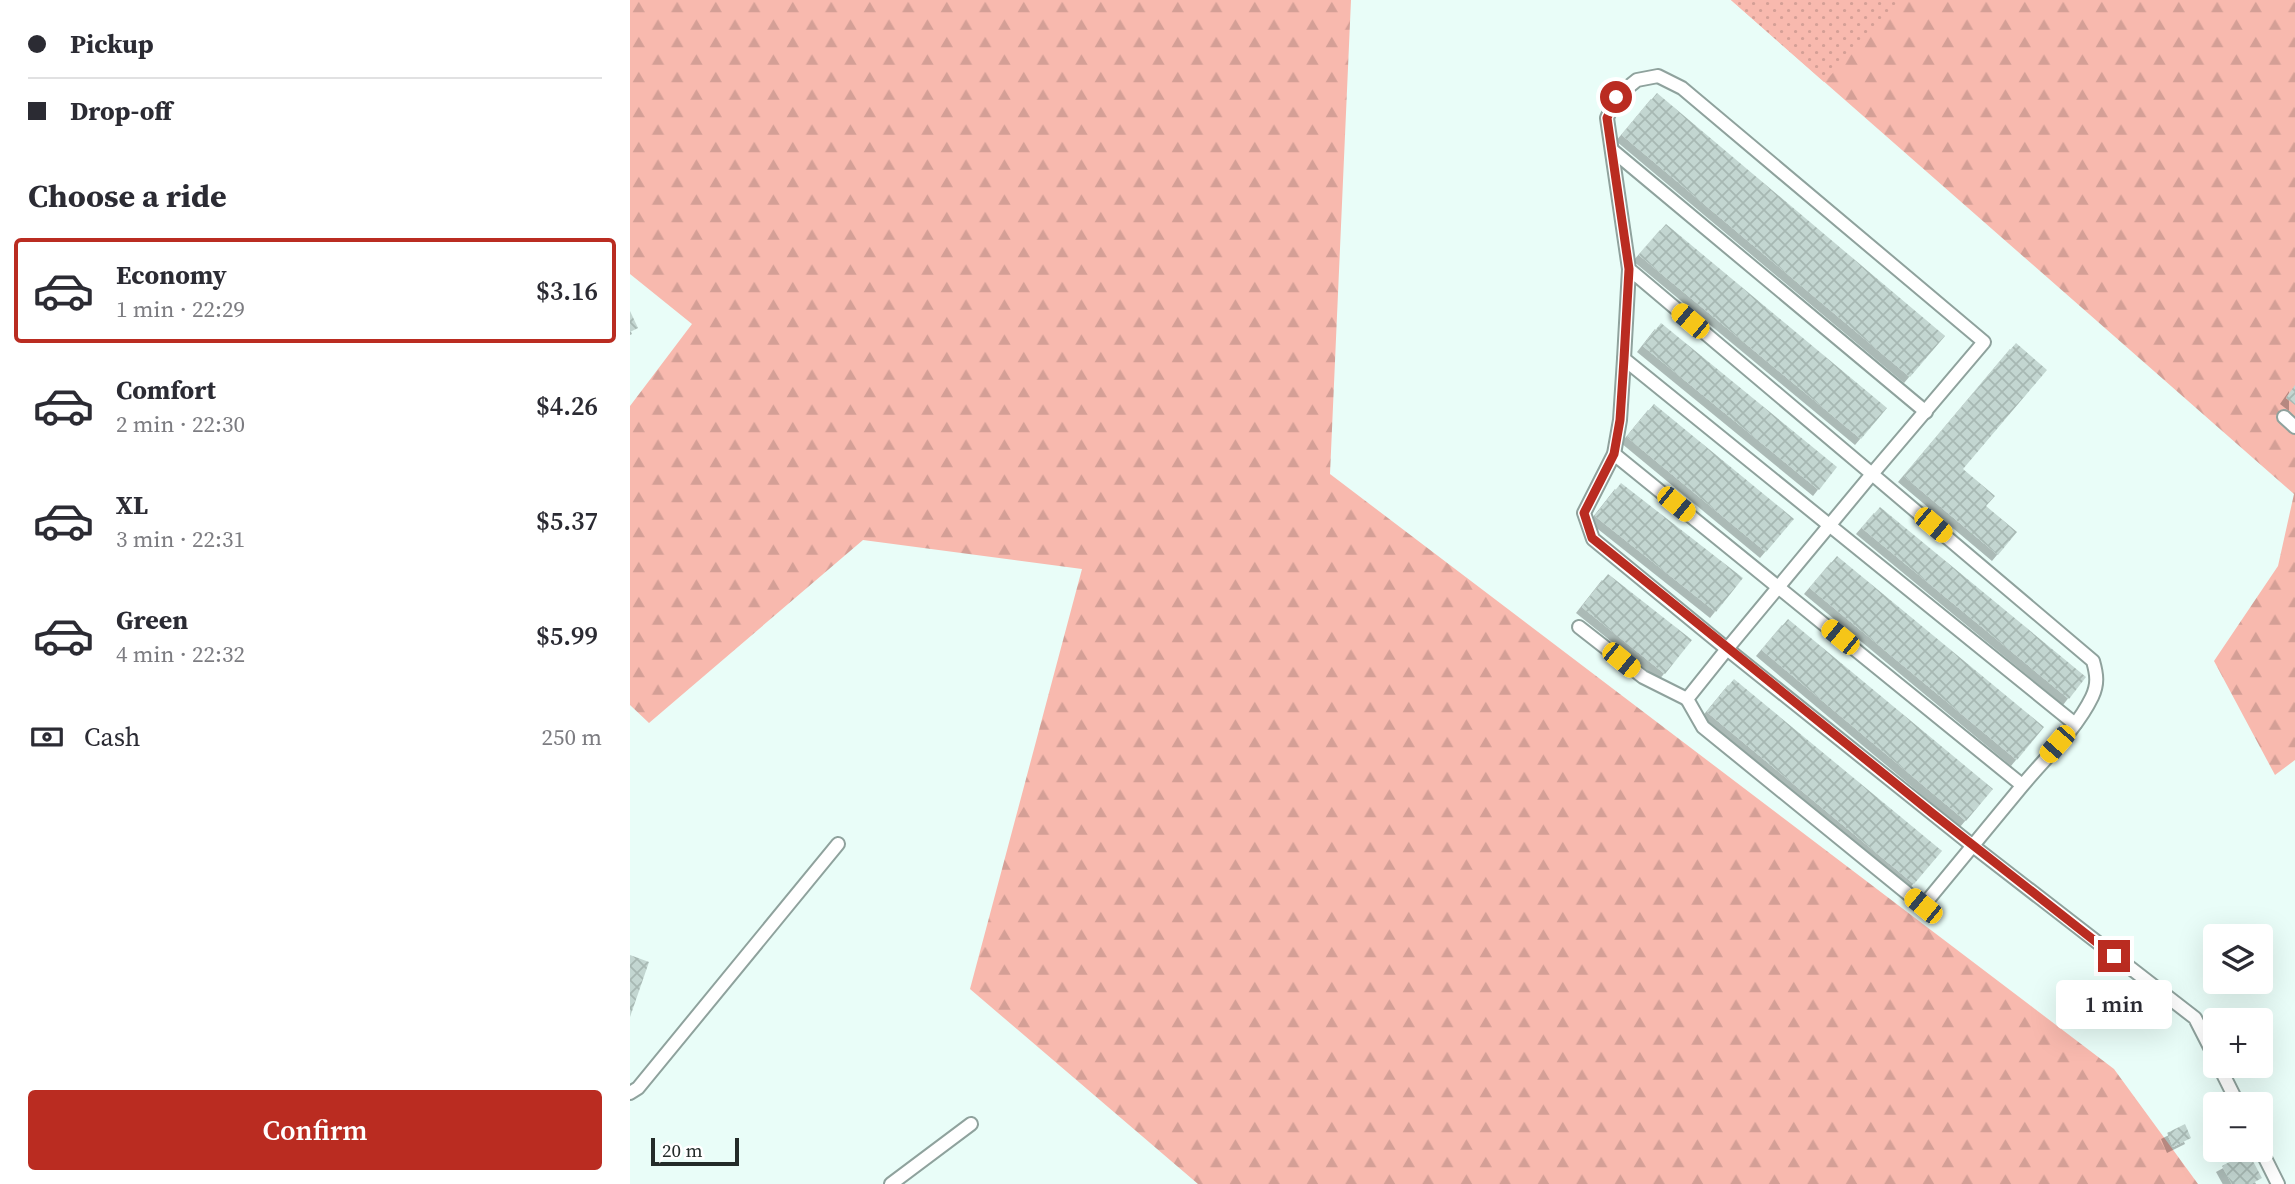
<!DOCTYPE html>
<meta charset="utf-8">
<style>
body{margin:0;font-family:"Source Serif 4",serif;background:#f2f2f3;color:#2b2b33;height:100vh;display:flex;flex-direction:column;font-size:26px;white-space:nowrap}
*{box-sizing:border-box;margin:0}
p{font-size:23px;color:#7c7c81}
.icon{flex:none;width:38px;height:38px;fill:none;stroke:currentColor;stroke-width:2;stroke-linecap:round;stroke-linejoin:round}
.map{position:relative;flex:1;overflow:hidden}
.panel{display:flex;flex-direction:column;background:#fff;width:630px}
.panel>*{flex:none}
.guide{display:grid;align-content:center;height:154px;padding:0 28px;background:#fff}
.tools{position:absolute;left:1573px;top:924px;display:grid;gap:14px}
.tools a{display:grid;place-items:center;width:70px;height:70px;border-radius:7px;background:#fff;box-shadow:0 7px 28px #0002;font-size:35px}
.scale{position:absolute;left:21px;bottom:18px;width:88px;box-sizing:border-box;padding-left:7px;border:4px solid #232b29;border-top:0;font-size:19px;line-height:24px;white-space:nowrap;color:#232b29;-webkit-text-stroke:5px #fff;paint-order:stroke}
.end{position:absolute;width:32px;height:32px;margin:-16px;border:9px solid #ba2c21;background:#fff;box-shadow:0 0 0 4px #fff}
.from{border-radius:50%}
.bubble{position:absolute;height:49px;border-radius:7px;background:#fff;box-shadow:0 7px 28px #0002;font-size:23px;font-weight:600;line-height:49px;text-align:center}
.car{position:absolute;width:21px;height:42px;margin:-21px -10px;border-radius:9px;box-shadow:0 0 5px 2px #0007;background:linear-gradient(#f5c518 24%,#345 0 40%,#f5c518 0 76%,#345 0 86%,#f5c518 0)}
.guide b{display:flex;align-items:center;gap:24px;height:66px;font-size:26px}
.guide b+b{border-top:2px solid #e1e1e2}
.guide i{width:18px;height:18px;background:#2b2b33}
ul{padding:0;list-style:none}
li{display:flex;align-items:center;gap:21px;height:105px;margin:0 14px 10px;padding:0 14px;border:4px solid transparent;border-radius:7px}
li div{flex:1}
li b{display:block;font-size:26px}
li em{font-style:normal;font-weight:600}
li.active{border-color:#ba2c21}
li>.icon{width:63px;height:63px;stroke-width:1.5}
h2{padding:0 28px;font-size:32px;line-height:84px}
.pay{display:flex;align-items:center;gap:18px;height:77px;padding:0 28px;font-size:26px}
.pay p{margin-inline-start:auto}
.primary-button{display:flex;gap:14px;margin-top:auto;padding:14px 28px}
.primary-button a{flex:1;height:80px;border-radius:7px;background:#ba2c21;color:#fff;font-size:28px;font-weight:600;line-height:80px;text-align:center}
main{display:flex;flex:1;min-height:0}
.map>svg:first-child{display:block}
.forest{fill:url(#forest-firs)}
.park{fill:url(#park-dots)}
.building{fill:url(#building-cross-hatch);filter:url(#shadow)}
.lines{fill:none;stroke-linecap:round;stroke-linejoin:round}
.lane-casing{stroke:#8fa29d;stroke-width:16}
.lane{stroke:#fff;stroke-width:12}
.route{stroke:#ba2c21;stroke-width:9}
</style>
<main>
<section class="panel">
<div class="guide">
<b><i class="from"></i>Pickup</b>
<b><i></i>Drop-off</b>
</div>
<h2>Choose a ride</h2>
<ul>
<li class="active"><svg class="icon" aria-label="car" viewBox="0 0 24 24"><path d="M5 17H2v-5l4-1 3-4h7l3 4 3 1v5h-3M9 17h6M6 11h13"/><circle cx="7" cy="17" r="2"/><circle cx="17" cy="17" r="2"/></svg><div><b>Economy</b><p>1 min · 22:29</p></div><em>$3.16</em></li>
<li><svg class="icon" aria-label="car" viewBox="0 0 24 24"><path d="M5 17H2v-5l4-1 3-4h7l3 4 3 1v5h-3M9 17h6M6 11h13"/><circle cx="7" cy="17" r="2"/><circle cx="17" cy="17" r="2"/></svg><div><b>Comfort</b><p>2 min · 22:30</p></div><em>$4.26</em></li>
<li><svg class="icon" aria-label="car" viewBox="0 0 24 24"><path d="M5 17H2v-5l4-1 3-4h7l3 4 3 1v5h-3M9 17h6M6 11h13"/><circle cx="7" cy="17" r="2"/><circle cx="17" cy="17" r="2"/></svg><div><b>XL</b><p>3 min · 22:31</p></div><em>$5.37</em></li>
<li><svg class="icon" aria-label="car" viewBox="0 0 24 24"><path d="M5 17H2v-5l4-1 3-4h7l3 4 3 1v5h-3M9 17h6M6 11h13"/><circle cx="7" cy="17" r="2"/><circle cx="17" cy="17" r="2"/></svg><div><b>Green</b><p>4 min · 22:32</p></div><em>$5.99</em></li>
</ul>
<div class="pay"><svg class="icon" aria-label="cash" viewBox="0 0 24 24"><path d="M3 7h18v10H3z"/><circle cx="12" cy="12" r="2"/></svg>Cash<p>250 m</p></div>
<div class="primary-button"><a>Confirm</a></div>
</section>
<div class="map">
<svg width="1665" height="1184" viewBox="0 0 1665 1184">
<defs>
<pattern id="forest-firs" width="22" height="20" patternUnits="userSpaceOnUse" patternTransform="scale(1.75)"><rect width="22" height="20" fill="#f8b9ae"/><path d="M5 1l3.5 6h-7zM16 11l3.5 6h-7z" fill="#d49f96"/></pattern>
<pattern id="park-dots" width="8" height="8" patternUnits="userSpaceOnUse" patternTransform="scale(1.75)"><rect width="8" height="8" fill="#f8b9ae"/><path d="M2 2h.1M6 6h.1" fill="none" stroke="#d49f96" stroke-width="1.8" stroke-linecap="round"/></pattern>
<pattern id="building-cross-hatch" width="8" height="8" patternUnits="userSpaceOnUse" patternTransform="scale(1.75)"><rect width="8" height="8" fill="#c3d6d1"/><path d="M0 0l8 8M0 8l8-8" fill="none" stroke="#a7b8b3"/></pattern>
<filter id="shadow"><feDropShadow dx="-6" dy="6" stdDeviation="0" flood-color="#0004"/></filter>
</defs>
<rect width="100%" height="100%" fill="#e9fdf8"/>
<g class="forest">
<polygon points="0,0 721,0 700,474 1484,1069 1568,1184 568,1184 340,989 452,569 233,540 19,723 0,705 0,406 62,324 0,274"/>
<polygon points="1101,0 1665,0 1665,760 1645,775 1584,661 1648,566 1664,494"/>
</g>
<polygon class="park" points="1101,0 1275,0 1194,82"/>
<g class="building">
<polygon points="1027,93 1315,336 1280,377 992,135"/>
<polygon points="1036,224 1257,408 1231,439 1009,255"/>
<polygon points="0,311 8,328 0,332"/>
<polygon points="1031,323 1207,467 1189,490 1013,346"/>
<polygon points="1386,343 1417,370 1333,469 1365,496 1356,506 1387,532 1368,555 1274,476"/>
<polygon points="1665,385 1665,405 1656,398"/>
<polygon points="1024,404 1164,519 1136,552 997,437"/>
<polygon points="991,483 1113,578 1086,612 965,516"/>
<polygon points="1250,507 1456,677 1439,699 1232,528"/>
<polygon points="1207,556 1414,727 1387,760 1180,588"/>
<polygon points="978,574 1062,640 1035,674 952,607"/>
<polygon points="1158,619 1363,789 1336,821 1132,650"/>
<polygon points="1104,679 1312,851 1284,884 1077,712"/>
<polygon points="0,955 19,962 0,1017"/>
<polygon points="1555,1124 1561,1138 1543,1147 1537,1133"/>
<polygon points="1618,1152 1632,1178 1621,1184 1602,1184 1592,1166"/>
</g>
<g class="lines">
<defs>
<g id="lane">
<polyline points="982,150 1296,412"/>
<path d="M999 269 1242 474 1097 649 963 539 954 513 984 454 990 420 994 359 999 269 977 118 986 97 1007 80 1028 76 1052 88 1354 342 1242 474 1463 661C1467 675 1468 684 1462 697 1446 730 1415 758 1392 786 1359 826 1326 866 1293 906L1073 727 1057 699 1097 649 1343 846 1565 1018 1586 1059"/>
<polyline points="994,359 1445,724"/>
<polyline points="1654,417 1665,427"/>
<polyline points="984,454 1392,785"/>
<polyline points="949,627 1013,677 1057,699"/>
<polyline points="1589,1066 1608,1104"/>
<polyline points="0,1093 8,1088 208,844"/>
<polyline points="1631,1150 1648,1184"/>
<polyline points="261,1184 341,1124"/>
</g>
</defs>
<use href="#lane" class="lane-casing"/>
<use href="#lane" class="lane"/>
</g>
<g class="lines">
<polyline class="route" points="986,97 977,118 999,269 994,359 990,420 984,454 954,513 962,538 1302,813 1484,956"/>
</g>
</svg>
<div class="tools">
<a><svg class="icon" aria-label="layers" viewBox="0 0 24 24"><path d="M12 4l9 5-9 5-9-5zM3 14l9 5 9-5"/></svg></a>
<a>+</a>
<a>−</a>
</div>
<div class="scale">20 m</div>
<i class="end from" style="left:986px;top:97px"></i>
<i class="end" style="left:1484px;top:956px"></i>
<div class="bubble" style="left:1426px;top:980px;width:116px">1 min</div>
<i class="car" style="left:1060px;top:321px;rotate:310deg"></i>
<i class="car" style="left:1046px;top:504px;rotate:129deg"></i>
<i class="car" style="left:1303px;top:525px;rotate:130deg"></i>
<i class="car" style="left:1210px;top:637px;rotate:309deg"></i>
<i class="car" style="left:991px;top:660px;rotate:129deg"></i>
<i class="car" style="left:1427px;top:744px;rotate:221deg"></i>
<i class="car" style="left:1293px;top:906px;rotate:309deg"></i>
</div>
</main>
